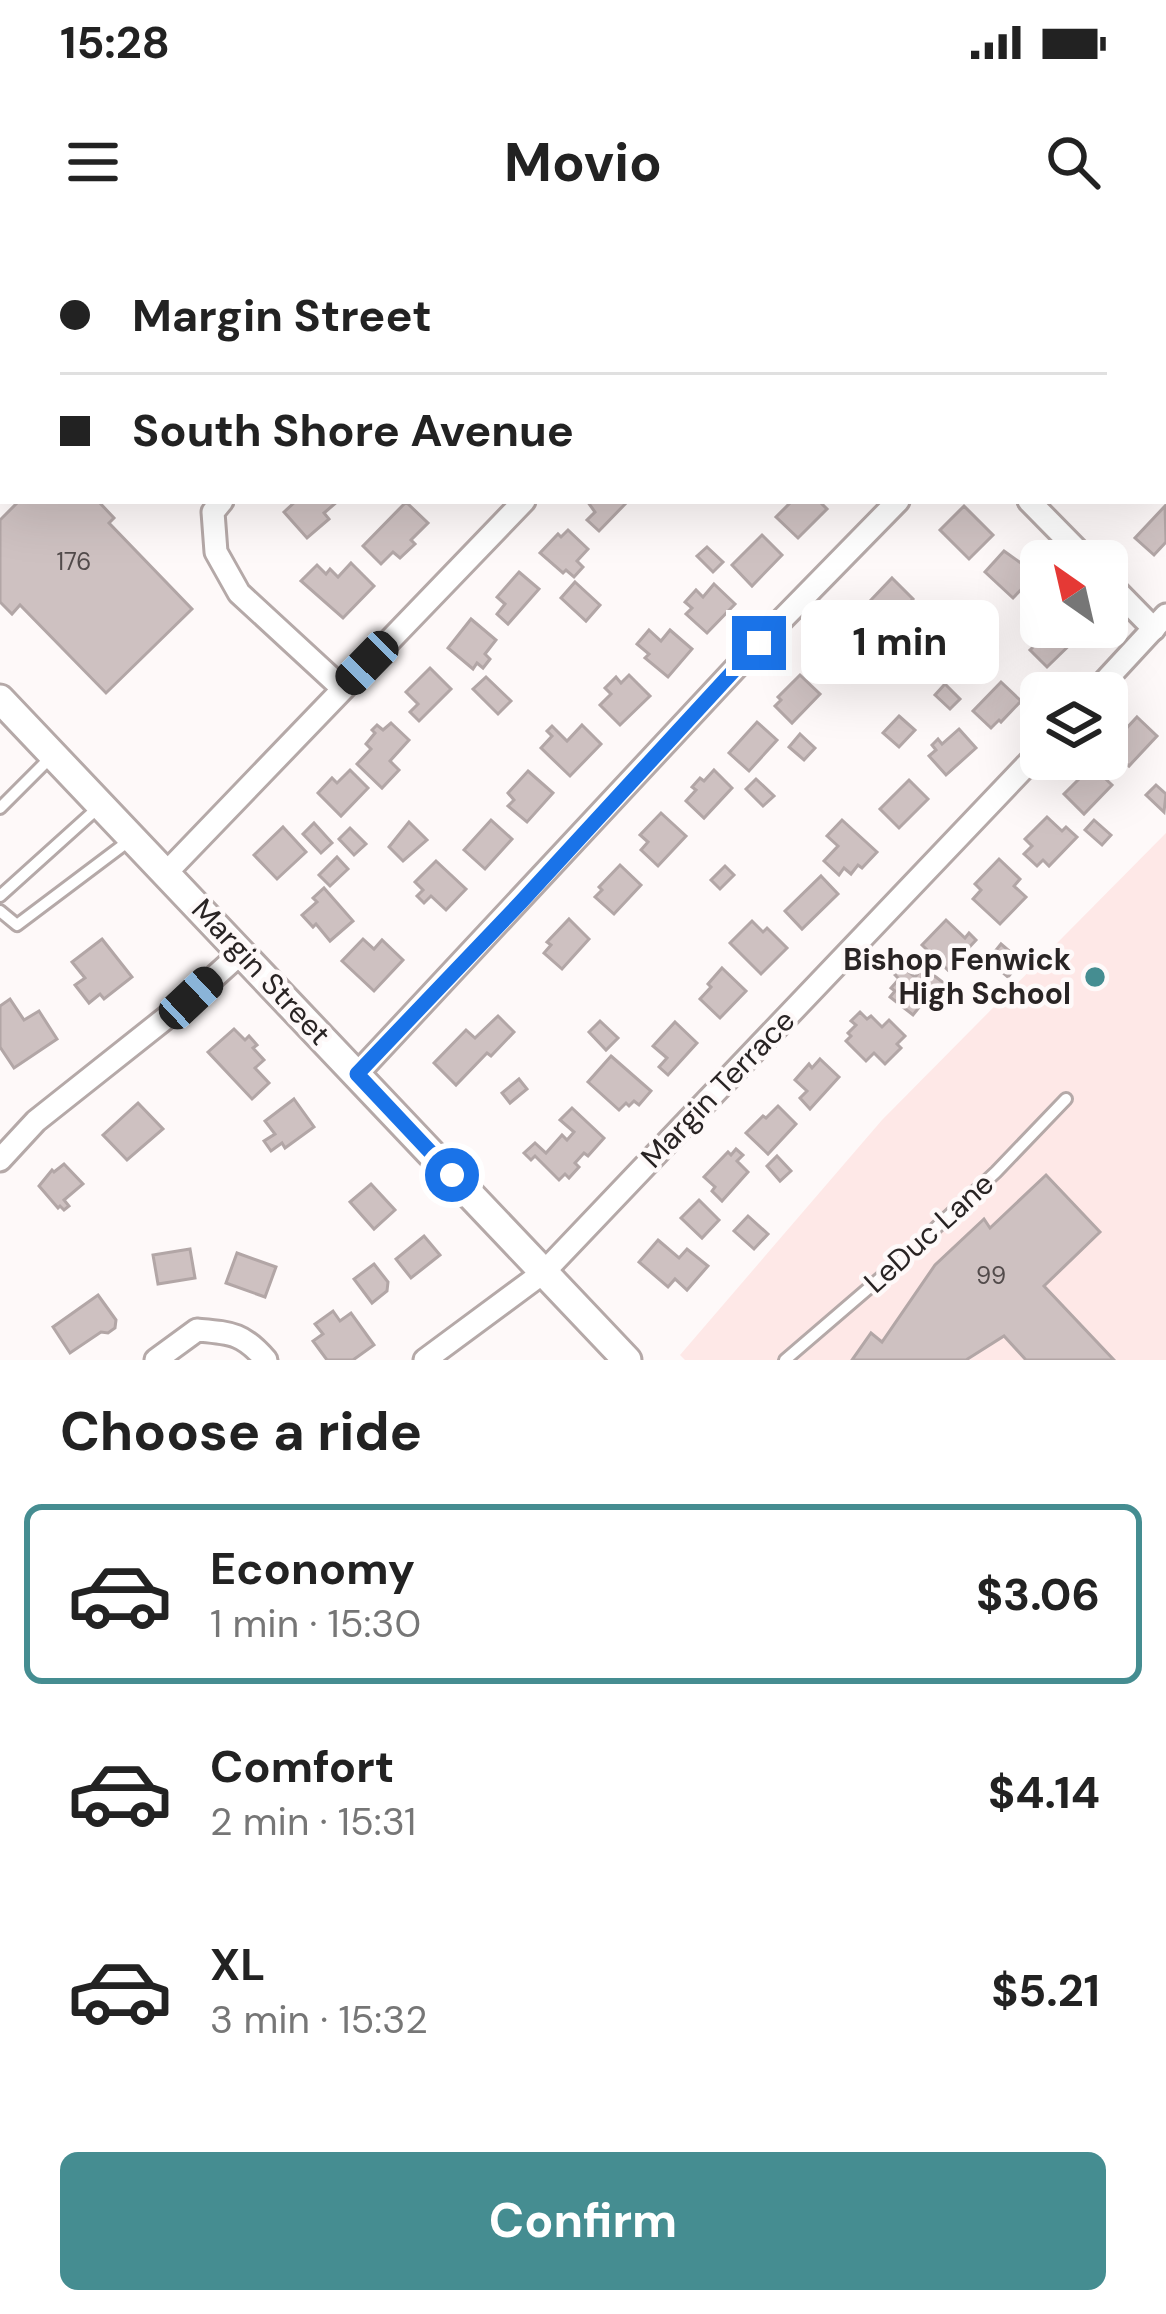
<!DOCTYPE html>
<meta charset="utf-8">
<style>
body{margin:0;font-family:"DM Sans",sans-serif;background:#f2f2f2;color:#222;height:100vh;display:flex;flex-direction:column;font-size:45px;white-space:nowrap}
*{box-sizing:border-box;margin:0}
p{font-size:39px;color:#767676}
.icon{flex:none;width:66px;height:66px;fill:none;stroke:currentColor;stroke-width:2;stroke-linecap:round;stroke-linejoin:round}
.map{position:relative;height:1120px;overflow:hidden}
.drawer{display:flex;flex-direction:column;background:#fff;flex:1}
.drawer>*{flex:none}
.top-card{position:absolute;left:0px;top:0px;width:1167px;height:264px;box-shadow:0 12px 48px #0002;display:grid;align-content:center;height:264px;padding:0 60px;background:#fff}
.needle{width:78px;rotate:326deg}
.fabs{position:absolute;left:1020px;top:300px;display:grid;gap:24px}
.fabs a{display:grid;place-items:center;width:108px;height:108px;border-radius:18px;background:#fff;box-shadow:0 12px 48px #0002;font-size:60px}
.end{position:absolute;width:54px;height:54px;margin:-27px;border:15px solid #1a73e8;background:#fff;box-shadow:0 0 0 6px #fff}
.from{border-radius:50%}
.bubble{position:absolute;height:84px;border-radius:18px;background:#fff;box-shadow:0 12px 48px #0002;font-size:39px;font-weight:700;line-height:84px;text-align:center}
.car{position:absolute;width:36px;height:72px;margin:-36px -18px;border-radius:15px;box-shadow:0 0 9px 3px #0007;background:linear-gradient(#222 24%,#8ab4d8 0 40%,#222 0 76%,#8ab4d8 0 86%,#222 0)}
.top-card b{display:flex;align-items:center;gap:42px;height:114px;font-size:45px}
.top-card b+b{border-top:3px solid #e0e0e0}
.top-card i{width:30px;height:30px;background:#222}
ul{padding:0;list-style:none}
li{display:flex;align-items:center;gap:36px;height:180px;margin:0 24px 18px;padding:0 36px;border:6px solid transparent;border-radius:18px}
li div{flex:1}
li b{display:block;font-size:45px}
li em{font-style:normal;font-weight:700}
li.current{border-color:#458d91}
li>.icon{width:108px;height:108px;stroke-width:1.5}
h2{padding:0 60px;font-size:54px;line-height:144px}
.action{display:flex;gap:24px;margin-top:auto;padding:24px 60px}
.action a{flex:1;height:138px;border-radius:18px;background:#458d91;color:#fff;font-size:48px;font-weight:700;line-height:138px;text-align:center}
.status{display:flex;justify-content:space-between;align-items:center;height:84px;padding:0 60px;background:#fff;direction:ltr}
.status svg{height:33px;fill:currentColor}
header{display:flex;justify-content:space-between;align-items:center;height:156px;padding:0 60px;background:#fff;font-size:54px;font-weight:700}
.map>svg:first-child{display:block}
.built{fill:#fee8e7}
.building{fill:#cec1c1;stroke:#b2a6a6;stroke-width:3}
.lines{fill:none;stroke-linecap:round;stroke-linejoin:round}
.lane-casing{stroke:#b5a9a8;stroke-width:16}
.street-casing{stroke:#b5a9a8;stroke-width:27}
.secondary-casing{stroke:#b5a9a8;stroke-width:33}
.lane{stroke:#fff;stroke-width:10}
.street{stroke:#fff;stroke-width:21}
.secondary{stroke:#fff;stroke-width:27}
.route{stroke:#1a73e8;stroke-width:15}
.poi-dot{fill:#458d91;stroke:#fef9f9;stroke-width:4.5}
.labels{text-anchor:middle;stroke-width:9;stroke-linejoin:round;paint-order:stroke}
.number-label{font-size:24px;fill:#524b4b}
.poi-label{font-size:30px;font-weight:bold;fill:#292424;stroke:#fef9f9;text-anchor:end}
.street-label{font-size:30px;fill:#292424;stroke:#fef9f9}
</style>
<div class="status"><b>15:28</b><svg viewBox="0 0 49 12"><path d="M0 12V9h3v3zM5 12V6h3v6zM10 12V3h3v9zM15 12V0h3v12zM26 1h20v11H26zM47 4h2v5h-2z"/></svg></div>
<header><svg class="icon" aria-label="menu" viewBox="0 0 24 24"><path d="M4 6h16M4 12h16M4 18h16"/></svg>Movio<svg class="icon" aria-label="search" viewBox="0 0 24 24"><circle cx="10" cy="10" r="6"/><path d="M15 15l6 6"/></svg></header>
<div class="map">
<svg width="1166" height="1120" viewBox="0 0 1166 1120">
<rect width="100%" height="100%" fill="#fef9f9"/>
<polygon class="built" points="1166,593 1166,1120 685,1120 680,1115 882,880"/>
<g class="building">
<polygon points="19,261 98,261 114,278 109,283 192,369 106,453 20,365 12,374 0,362 0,280"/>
<polygon points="296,261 338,261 324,273 329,279 307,298 284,272"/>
<polygon points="587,261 628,261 599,291 587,280 595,272"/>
<polygon points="792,261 819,261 827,269 798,298 776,277"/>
<polygon points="406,262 428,283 411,300 415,304 400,318 393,312 381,324 363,306"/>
<polygon points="964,266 993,295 969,319 940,290"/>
<polygon points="1165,266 1166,302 1154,315 1135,298"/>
<polygon points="568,290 588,309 577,321 583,327 574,337 566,330 563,333 540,313 558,294 561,297"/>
<polygon points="762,295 782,315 752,346 732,325"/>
<polygon points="707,307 723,322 713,332 697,316"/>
<polygon points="1004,311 1025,326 1022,328 1032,338 1013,358 985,332"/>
<polygon points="351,323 374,346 343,378 301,341 317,325 326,334 330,329 338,337"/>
<polygon points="519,332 539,349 508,384 497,374 505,364 497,357"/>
<polygon points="892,338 913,359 883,388 867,372 874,364 870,361"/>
<polygon points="575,342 600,365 586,381 561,358"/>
<polygon points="714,344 735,364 707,393 686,374 692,368 685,362 696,350 703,357"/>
<polygon points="471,379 496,400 485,414 490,419 483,428 477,423 473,429 448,408"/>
<polygon points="847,386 867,405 854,419 861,427 852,436 845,430 838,438 817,417"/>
<polygon points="1054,387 1086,389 1047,427 1030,410"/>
<polygon points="649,390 661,401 670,390 692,409 668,437 645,418 649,414 637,404"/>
<polygon points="430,428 451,449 419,481 410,472 418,464 406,452"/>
<polygon points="629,435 650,456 620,485 600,465 611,454 605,448 616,437 621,443"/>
<polygon points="800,435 820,454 792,483 775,466 781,460 778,457"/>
<polygon points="486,437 511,461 498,474 473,449"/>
<polygon points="1001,442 1021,461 1001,482 999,480 991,488 973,471"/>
<polygon points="945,444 960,459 950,469 935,455"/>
<polygon points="899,476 915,490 899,507 883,493"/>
<polygon points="1137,477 1157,496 1129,526 1109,507"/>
<polygon points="757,482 777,500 749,531 729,513"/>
<polygon points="391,483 409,500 390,521 399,530 382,548 357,524 371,509 366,504 375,493 372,490 377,485 383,490"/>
<polygon points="582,485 601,504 570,536 541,508 552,496 547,491 552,486 567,501"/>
<polygon points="959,489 976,508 946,535 929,516 936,510 932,505 938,499 942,504"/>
<polygon points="800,494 815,508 804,520 789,507"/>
<polygon points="1092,526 1112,545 1084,574 1064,554"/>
<polygon points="350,530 368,548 341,576 318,553 332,538 337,543"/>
<polygon points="714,530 732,548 704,578 686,561 696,550 692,547 700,538 704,541"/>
<polygon points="528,531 553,553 527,582 508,566 514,560 508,553"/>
<polygon points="756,539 774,556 763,566 746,549"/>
<polygon points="909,540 928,559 899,588 880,569"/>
<polygon points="1156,545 1166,554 1164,572 1146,555"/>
<polygon points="661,573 686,596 658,626 641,610 648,602 640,595"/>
<polygon points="1047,577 1062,591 1066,587 1077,597 1049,626 1043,620 1037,626 1024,614 1032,606 1025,599"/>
<polygon points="491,580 512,599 485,629 464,610"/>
<polygon points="842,580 877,612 862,628 858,625 851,634 844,628 839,635 824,621 838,606 827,596"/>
<polygon points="1094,580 1111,595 1102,605 1085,590"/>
<polygon points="409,582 427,600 403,621 389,607"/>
<polygon points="314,583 332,603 321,613 303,594"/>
<polygon points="283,587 306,612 277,639 254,615"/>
<polygon points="350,588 366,604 354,615 339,599"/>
<polygon points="337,617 348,629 330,646 319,635"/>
<polygon points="999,619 1020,639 1014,646 1026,657 1000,684 973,659 981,650 975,644"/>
<polygon points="436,621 466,649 446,670 431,656 424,663 417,656 423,650 415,642"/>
<polygon points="620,625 641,645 614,674 595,657 602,650 599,647"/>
<polygon points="725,626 734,635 720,649 711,640"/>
<polygon points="821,636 838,654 802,689 785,671"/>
<polygon points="324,648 353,681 330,701 316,684 313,687 302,675 317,662 313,658"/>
<polygon points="569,679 589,699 562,729 544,713 551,705 547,702"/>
<polygon points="946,680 965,698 969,693 976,700 948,730 922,705"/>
<polygon points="752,681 763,692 767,688 787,708 761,734 730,703"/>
<polygon points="102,699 132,737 104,759 100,754 89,763 75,745 85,738 72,722"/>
<polygon points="363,699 374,709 382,700 403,720 374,751 342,721"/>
<polygon points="1001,704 1021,721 1008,737 988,720"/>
<polygon points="902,726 915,737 923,727 949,747 941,757 933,750 913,775 890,757 895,751 891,748 899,739 895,735"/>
<polygon points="722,728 746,751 720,778 700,759 711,747 708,744"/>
<polygon points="10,759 24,780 39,771 57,799 14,828 0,807 0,766"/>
<polygon points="860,772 867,779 871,776 882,787 889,780 905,796 897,804 901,808 885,824 874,813 866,821 846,801 851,796 848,793 856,785 851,781"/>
<polygon points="498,776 514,792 491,816 487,813 456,845 434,823 466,790 475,798"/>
<polygon points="600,781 618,798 606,810 589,792"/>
<polygon points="675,782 697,803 668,835 659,827 667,818 653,806"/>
<polygon points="234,789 245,800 249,796 257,805 253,808 264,820 255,828 269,843 252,859 208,812"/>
<polygon points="611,816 651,851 639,865 634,861 629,866 626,863 619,870 588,842"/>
<polygon points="820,819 839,837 810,869 800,858 807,851 795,840 809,824 812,828"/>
<polygon points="519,839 527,849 510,863 502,853"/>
<polygon points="294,859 314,887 285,908 282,903 271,911 264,901 275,894 265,881"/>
<polygon points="138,863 163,889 127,920 103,895"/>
<polygon points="778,866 796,884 768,914 746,893 763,876 766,878"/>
<polygon points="572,868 604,898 588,916 584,913 575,923 579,927 569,938 565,934 559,940 535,916 531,920 524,913 535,903 546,913 562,895 567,900 574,892 560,880"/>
<polygon points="736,909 743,915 737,921 748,932 722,961 712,951 715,947 704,937 728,912 731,915"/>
<polygon points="777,916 791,931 780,941 767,926"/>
<polygon points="64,924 83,944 64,960 69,966 64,970 60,966 58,968 39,946 52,930 54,932"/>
<polygon points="1046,935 1100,992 1044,1046 1114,1120 1026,1120 1004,1096 966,1120 852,1120 871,1093 882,1102 935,1025 984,979 990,988"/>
<polygon points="371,944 395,970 374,989 350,962"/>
<polygon points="699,960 719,980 702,998 681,978"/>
<polygon points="748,976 768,994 754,1009 734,991"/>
<polygon points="424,996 440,1015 411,1038 396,1019"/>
<polygon points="658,1000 679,1018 687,1009 708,1026 687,1050 675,1039 668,1047 639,1022"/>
<polygon points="190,1009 195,1038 158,1044 153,1015"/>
<polygon points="237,1013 276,1027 265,1057 226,1043"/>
<polygon points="374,1024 388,1042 387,1051 372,1063 354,1039"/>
<polygon points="98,1055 116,1080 115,1088 108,1093 101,1092 70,1113 53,1087"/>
<polygon points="333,1071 340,1081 351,1073 374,1105 353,1120 327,1120 313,1101 323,1094 315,1084"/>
</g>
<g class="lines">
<defs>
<g id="lane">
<polyline points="0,568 51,517"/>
<polyline points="0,656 100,566"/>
<polyline points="0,671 17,685 130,600"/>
<polyline points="785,1120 898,1023 996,932 1066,859"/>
</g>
<g id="street">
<polyline points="779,0 782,3"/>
<polyline points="463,3 466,0"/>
<polyline points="1091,3 1092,0"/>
<polyline points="222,261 213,272 216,312 239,353 342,448"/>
<polyline points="1029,261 1088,321"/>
<polyline points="1107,341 1154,389"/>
<polyline points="1094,453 1166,375"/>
<polyline points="167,632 524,261"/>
<polyline points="357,834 759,403 898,261"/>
<polyline points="0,920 36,881 191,758 242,712"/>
<path d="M156 1120 197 1090C231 1093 243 1093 266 1120"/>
<polyline points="425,1120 544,1032 1041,510"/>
</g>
<polyline id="secondary" points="0,459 627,1120"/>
</defs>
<use href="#lane" class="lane-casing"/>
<use href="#street" class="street-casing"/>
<use href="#secondary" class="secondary-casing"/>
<use href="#lane" class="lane"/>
<use href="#street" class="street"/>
<use href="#secondary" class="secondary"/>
</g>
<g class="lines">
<polyline class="route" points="452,935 357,834 521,662 759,403"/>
</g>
<circle class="poi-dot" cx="1095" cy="737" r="12"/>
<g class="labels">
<g class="number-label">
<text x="74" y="330">176</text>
<text x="991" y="1044">99</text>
</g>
<g class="poi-label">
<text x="1071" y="730">Bishop Fenwick<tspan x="1071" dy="34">High School</tspan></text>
</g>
<g class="street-label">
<text transform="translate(261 732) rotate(47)" y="10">Margin Street</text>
<text transform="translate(718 849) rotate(-46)" y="10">Margin Terrace</text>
<text transform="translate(929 993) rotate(-42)" y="10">LeDuc Lane</text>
</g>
</g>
</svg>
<div class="fabs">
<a><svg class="needle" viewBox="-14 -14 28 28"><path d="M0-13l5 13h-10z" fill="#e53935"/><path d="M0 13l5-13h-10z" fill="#767676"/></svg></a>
<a><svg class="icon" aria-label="layers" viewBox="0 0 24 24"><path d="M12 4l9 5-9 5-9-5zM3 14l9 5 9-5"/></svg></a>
</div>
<i class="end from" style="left:452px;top:935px"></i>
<i class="end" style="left:759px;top:403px"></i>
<div class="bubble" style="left:801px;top:360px;width:198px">1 min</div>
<i class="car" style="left:367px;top:423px;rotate:224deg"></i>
<i class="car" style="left:191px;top:758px;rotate:47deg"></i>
<div class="top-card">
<b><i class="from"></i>Margin Street</b>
<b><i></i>South Shore Avenue</b>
</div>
</div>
<section class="drawer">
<h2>Choose a ride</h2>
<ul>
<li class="current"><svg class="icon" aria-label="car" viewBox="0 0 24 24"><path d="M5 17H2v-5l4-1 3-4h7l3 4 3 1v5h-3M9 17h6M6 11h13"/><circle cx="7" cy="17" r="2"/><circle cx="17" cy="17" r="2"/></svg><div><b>Economy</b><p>1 min · 15:30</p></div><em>$3.06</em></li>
<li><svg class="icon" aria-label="car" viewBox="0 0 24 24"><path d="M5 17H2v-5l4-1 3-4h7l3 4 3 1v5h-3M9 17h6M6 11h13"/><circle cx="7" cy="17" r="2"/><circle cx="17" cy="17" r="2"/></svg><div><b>Comfort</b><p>2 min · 15:31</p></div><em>$4.14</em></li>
<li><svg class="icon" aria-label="car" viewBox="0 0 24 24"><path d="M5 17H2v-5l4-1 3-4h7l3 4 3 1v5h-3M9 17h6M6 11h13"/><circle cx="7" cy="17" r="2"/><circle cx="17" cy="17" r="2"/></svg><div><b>XL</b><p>3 min · 15:32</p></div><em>$5.21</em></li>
</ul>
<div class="action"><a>Confirm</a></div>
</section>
